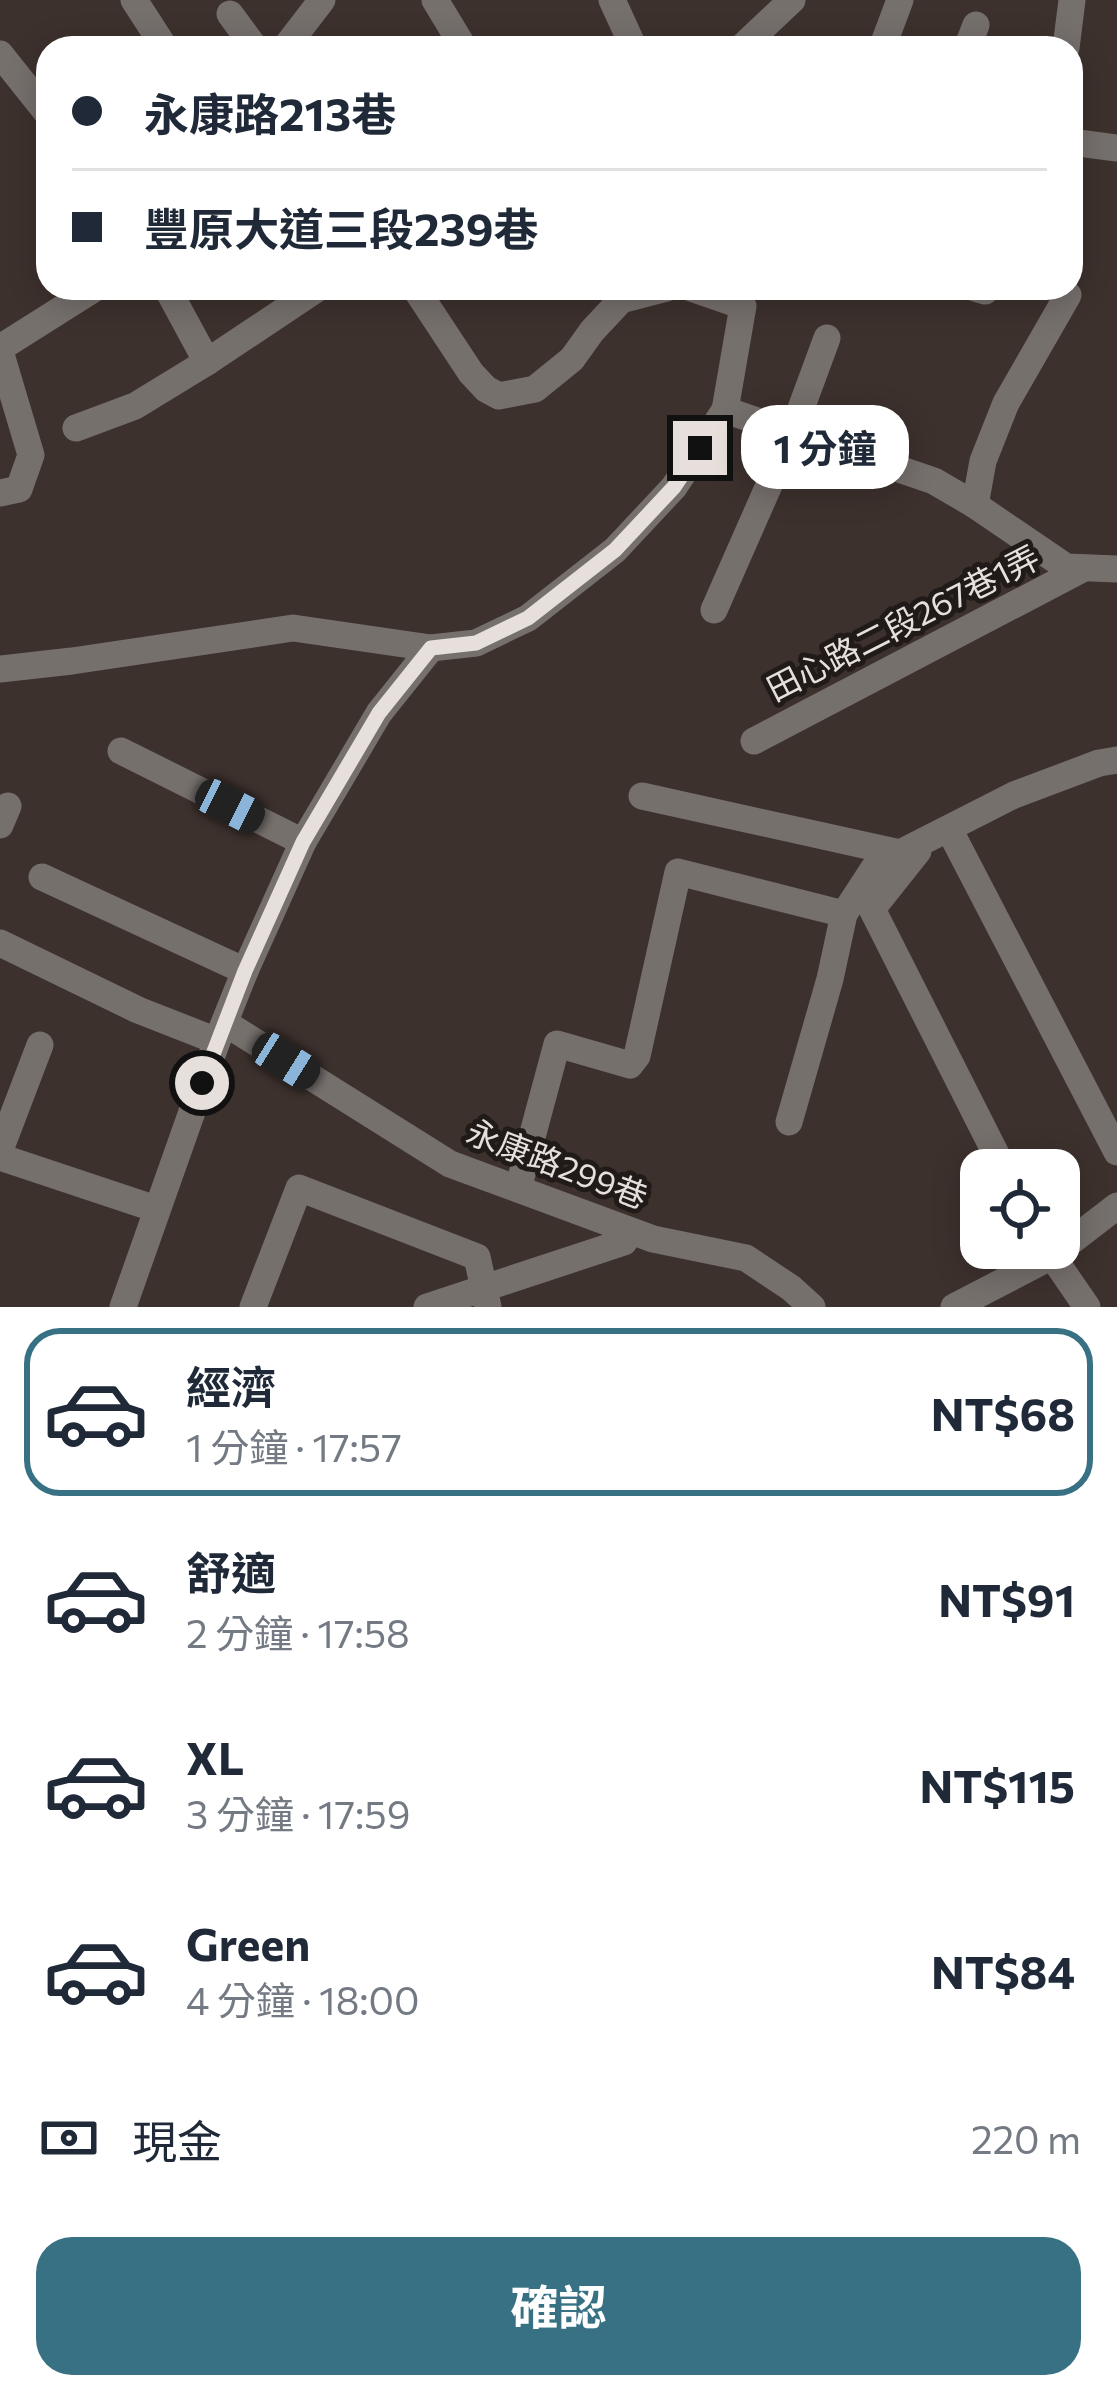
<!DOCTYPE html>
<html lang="zh-TW">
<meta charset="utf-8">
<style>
body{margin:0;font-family:Commissioner,"Noto Sans TC",sans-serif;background:#f6f6f7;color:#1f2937;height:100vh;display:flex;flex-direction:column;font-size:45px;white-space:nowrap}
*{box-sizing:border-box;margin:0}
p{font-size:39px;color:#747a83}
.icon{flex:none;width:66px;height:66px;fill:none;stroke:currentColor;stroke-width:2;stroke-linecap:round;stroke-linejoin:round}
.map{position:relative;height:1307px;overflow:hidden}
.panel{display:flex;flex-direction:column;background:#fff;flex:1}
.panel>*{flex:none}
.guide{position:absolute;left:36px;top:36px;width:1047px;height:264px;border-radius:36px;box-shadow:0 6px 30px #0003;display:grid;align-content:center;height:264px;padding:0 36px;background:#fff}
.controls{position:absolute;left:960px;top:1149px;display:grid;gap:24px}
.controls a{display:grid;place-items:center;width:120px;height:120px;border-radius:24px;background:#fff;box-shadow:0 6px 30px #0003;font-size:60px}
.end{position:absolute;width:54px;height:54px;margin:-27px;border:15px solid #e7dfdc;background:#111;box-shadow:0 0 0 6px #111}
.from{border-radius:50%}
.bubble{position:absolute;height:84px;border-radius:36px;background:#fff;box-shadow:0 6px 30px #0003;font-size:39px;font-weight:700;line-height:84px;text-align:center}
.car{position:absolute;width:36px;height:72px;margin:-36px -18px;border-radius:15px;box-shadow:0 0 9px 3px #0007;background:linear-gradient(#222 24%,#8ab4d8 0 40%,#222 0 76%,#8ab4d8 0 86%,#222 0)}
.guide b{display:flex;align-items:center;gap:42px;height:114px;font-size:45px}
.guide b+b{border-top:3px solid #e0e1e3}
.guide i{width:30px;height:30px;background:#1f2937}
ul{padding:21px 0 0;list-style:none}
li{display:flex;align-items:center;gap:36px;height:168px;margin:0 24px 18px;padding:0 12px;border:6px solid transparent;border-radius:36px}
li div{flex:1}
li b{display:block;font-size:45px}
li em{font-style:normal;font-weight:700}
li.active{border-color:#387184}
li>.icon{width:108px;height:108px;stroke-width:1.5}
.pay{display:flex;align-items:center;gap:30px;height:132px;padding:0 36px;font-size:45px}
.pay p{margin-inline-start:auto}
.cta{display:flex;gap:24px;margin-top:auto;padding:24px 36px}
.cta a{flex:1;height:138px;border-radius:36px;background:#387184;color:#fff;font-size:48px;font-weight:700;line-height:138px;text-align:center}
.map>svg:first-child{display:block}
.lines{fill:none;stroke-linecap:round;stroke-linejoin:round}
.minor{stroke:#76706d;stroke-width:27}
.route{stroke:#e7dfdc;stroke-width:15}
.labels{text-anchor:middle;stroke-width:10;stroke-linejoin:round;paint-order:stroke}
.street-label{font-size:33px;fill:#e7dfdc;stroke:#201b18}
</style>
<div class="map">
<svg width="1117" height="1307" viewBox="0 0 1117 1307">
<rect width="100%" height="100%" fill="#3d312d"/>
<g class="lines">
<g class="minor">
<polyline points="134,0 165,48"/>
<polyline points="435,0 464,48"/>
<polyline points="612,0 634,48"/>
<polyline points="230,14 255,48"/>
<polyline points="285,48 322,0"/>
<polyline points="741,48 792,0"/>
<polyline points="882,48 900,0"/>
<polyline points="967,48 976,25"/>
<polyline points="1066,48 1072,0"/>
<polyline points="0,54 48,114"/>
<polyline points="1071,142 1117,148"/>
<polyline points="167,288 207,362 318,288"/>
<polyline points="415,288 471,373 486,389 499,396 535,389 572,359 592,331 621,300"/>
<polyline points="691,288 743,306 725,410 934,481 975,505 1066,567 1117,569"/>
<polyline points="975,288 985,291"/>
<polyline points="621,300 667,288"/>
<polyline points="0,348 95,288"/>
<polyline points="0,351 31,455 19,489 0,493"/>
<polyline points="76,428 135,406 207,362"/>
<polyline points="975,505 983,461 1006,403 1068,295"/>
<polyline points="714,610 792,433 827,338"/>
<polyline points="0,669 72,661 293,628 431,648 476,643 528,618 615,550 674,487 725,410"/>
<polyline points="754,741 1084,568"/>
<polyline points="121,751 303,842"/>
<polyline points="642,796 900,853"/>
<polyline points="0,825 8,806"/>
<polyline points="949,829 1117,1152"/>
<polyline points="918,851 872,909 999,1160"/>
<polyline points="42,877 245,971"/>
<polyline points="0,943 138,1010 217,1041"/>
<polyline points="225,1023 450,1164 653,1239 746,1258 791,1288 812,1307"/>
<polyline points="789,1122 830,979 844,914"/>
<polyline points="0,1150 40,1045"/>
<polyline points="0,1157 156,1209"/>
<polyline points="518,1189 557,1044 630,1065 637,1056 678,872 844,914 874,868 900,853 1014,795 1099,763 1117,760"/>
<polyline points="1052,1256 1087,1307"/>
<polyline points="123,1307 217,1041 245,971 303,842 379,713 431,648"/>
<polyline points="253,1307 299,1188 477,1257 488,1307"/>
<polyline points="427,1307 624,1242"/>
<polyline points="954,1307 1052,1256 1117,1206"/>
</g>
</g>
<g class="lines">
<polyline class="route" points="202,1083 245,971 303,842 379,713 431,648 476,643 528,618 615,550 674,487 700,448"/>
</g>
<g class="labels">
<g class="street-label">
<text transform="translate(903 623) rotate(-27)" y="12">田心路二段267巷1弄</text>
<text transform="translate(557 1164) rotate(21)" y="12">永康路299巷</text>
</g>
</g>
</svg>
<div class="controls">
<a><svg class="icon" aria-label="locate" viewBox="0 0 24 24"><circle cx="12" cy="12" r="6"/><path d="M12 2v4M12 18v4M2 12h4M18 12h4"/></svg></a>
</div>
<i class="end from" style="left:202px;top:1083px"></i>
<i class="end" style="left:700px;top:448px"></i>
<div class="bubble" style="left:741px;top:405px;width:168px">1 分鐘</div>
<i class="car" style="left:230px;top:806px;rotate:117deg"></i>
<i class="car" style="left:286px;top:1061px;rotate:122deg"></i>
<div class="guide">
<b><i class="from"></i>永康路213巷</b>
<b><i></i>豐原大道三段239巷</b>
</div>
</div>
<section class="panel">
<ul>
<li class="active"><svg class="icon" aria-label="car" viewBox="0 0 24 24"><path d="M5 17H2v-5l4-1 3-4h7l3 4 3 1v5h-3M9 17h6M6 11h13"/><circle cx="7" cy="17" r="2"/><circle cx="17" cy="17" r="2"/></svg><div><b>經濟</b><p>1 分鐘 · 17:57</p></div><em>NT$68</em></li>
<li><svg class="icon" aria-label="car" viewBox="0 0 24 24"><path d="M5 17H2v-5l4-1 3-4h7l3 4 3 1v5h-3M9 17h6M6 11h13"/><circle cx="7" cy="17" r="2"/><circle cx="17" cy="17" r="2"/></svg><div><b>舒適</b><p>2 分鐘 · 17:58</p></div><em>NT$91</em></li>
<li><svg class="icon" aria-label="car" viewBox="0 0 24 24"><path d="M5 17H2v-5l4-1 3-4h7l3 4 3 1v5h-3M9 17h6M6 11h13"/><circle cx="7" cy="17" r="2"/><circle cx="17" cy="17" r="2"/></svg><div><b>XL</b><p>3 分鐘 · 17:59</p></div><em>NT$115</em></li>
<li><svg class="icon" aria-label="car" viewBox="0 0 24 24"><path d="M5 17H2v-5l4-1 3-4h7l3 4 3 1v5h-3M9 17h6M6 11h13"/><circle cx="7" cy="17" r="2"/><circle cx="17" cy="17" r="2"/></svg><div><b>Green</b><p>4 分鐘 · 18:00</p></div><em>NT$84</em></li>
</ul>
<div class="pay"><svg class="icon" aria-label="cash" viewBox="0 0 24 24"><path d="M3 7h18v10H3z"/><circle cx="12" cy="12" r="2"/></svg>現金<p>220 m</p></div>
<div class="cta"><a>確認</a></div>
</section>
